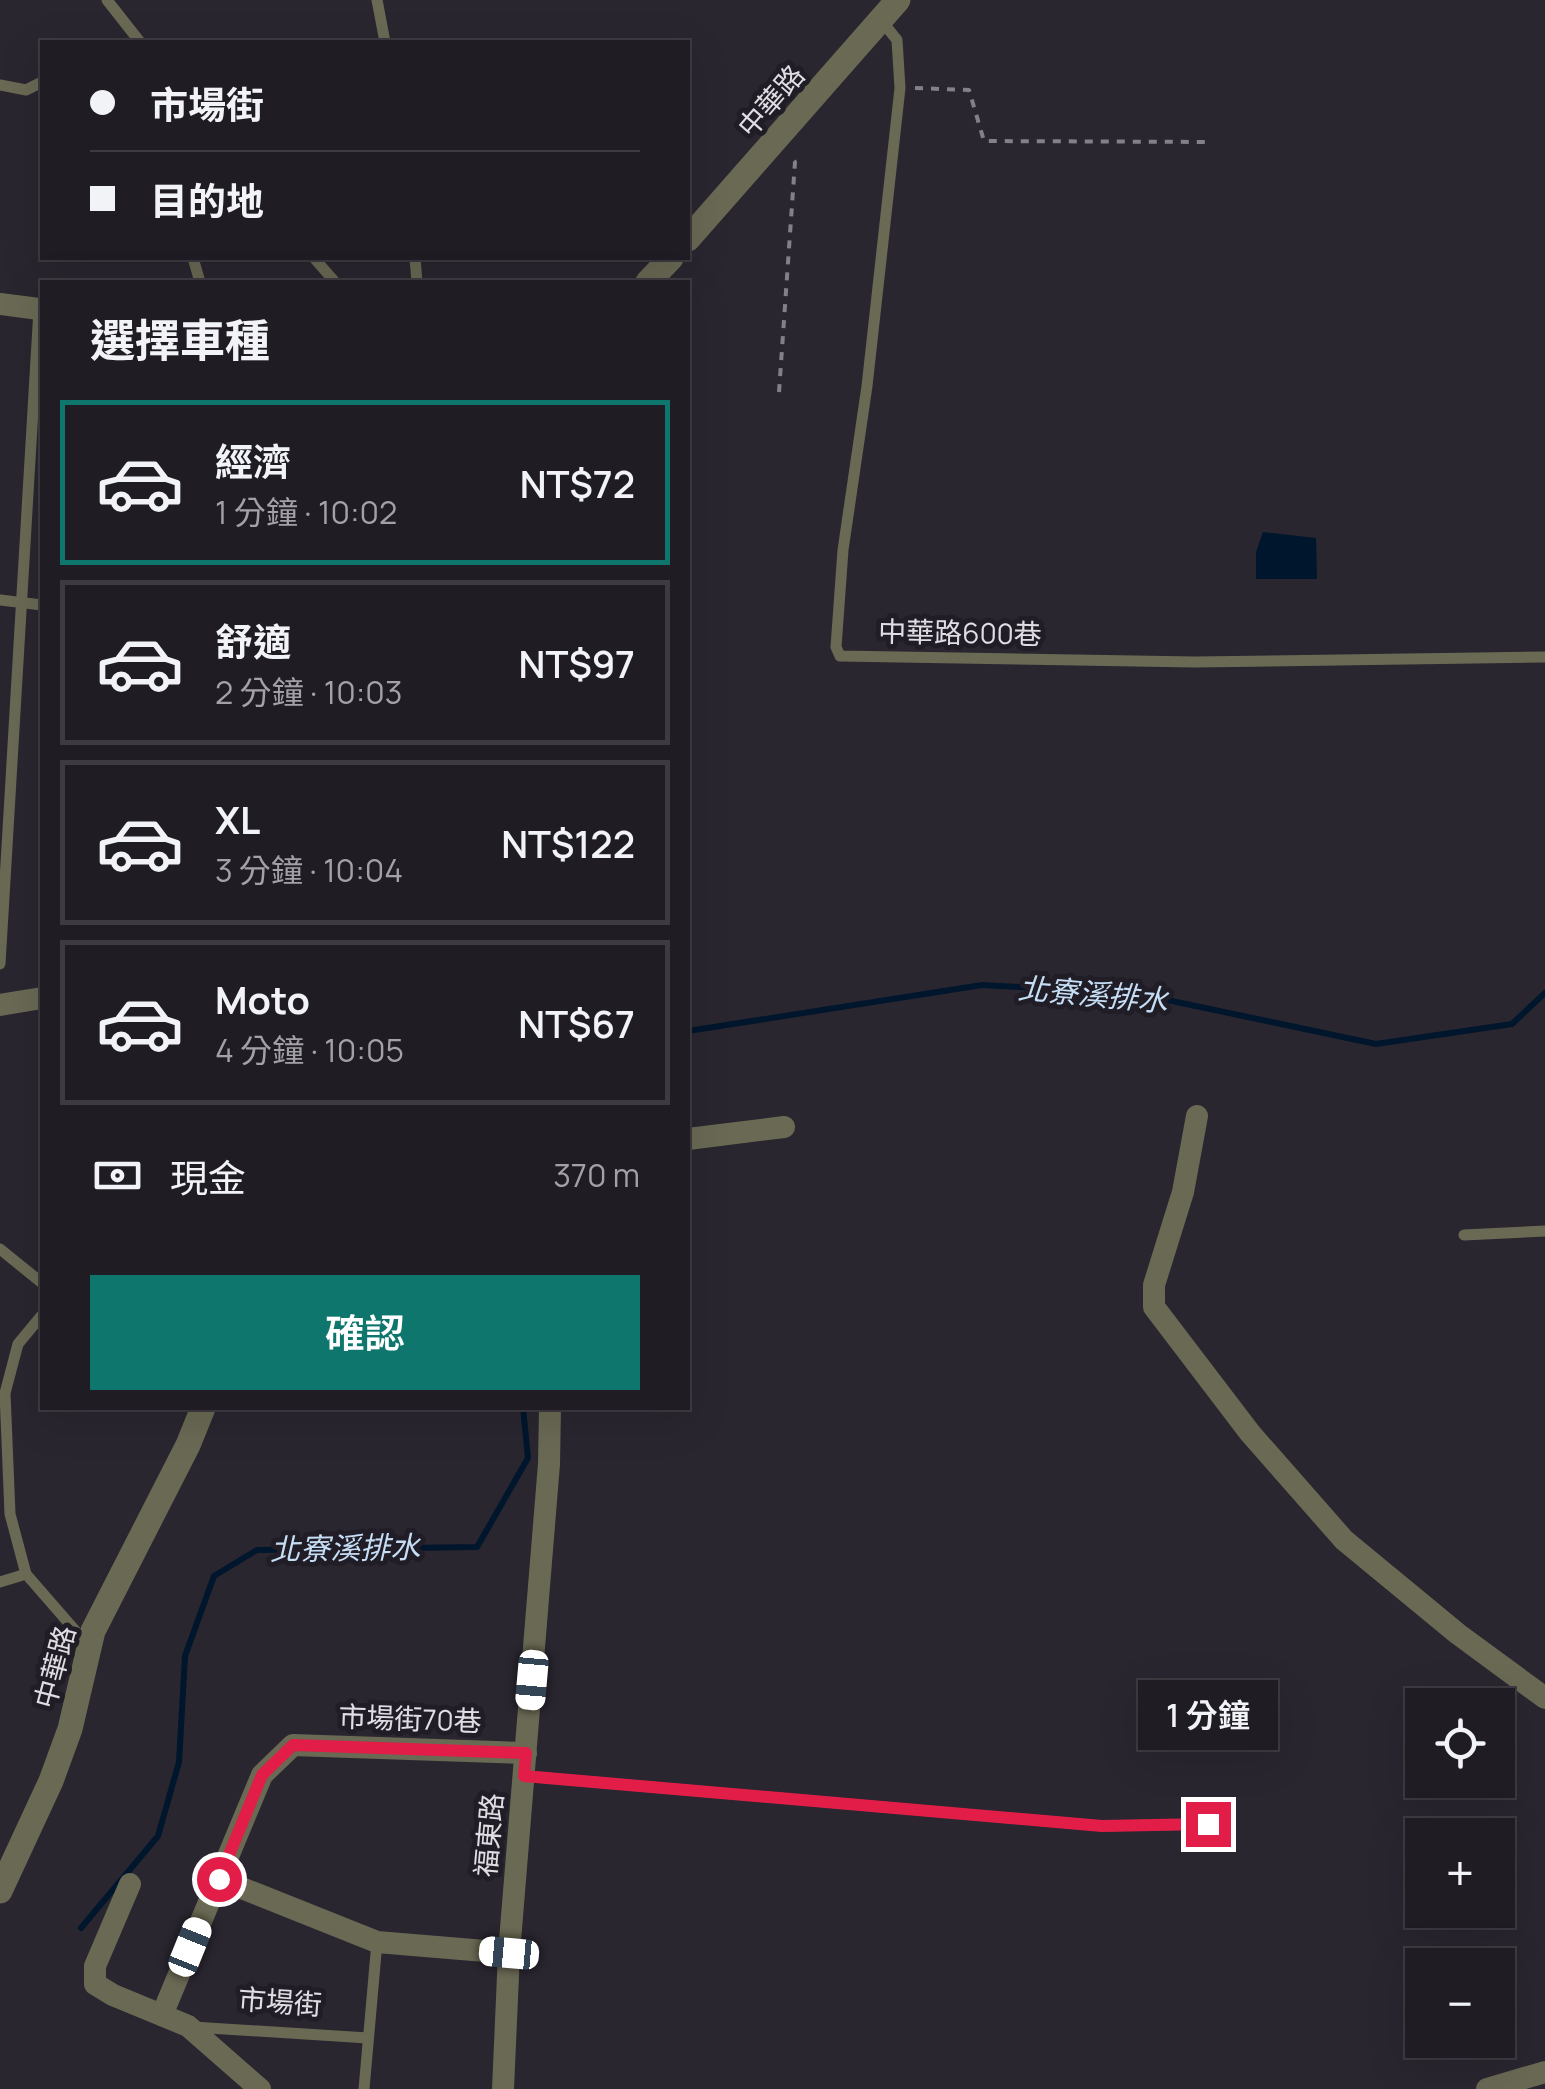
<!DOCTYPE html>
<html lang="zh-TW">
<meta charset="utf-8">
<style>
body{margin:0;font-family:Manrope,"Noto Sans TC",sans-serif;background:#2d2931;color:#f1f3f6;height:100vh;display:flex;flex-direction:column;font-size:38px;white-space:nowrap}
*{box-sizing:border-box;margin:0}
p{font-size:32px;color:#a2a1a6}
.icon{flex:none;width:55px;height:55px;fill:none;stroke:currentColor;stroke-width:2;stroke-linecap:round;stroke-linejoin:round}
.map{position:relative;flex:1;overflow:hidden}
.sheet{position:absolute;left:40px;top:280px;width:650px;height:1130px;display:flex;flex-direction:column;background:#201c24;border-radius:0px;box-shadow:0 10px 40px #0002,0 0 0 2px #3d3a41}
.sheet>*{flex:none}
.banner{position:absolute;left:40px;top:40px;width:650px;height:220px;border-radius:0px;box-shadow:0 10px 40px #0002,0 0 0 2px #3d3a41;display:grid;align-content:center;height:220px;padding:0 50px;background:#201c24}
.controls{position:absolute;left:1405px;top:1688px;display:grid;gap:20px}
.controls a{display:grid;place-items:center;width:110px;height:110px;border-radius:0px;background:#201c24;box-shadow:0 10px 40px #0002,0 0 0 2px #3d3a41;font-size:50px}
.end{position:absolute;width:45px;height:45px;margin:-22px;border:12px solid #e11d48;background:#fff;box-shadow:0 0 0 5px #fff}
.from{border-radius:50%}
.bubble{position:absolute;height:70px;border-radius:0px;background:#201c24;box-shadow:0 10px 40px #0002,0 0 0 2px #3d3a41;font-size:32px;font-weight:600;line-height:70px;text-align:center}
.car{position:absolute;width:30px;height:60px;margin:-30px -15px;border-radius:12px;box-shadow:0 0 8px 2px #0007;background:linear-gradient(#fff 24%,#345 0 40%,#fff 0 76%,#345 0 86%,#fff 0)}
.banner b{display:flex;align-items:center;gap:35px;height:95px;font-size:38px}
.banner b+b{border-top:2px solid #3d3a41}
.banner i{width:25px;height:25px;background:#f1f3f6}
ul{padding:0;list-style:none}
li{display:flex;align-items:center;gap:30px;height:165px;margin:0 20px 15px;padding:0 30px;border:5px solid #3d3a41;border-radius:0px}
li div{flex:1}
li b{display:block;font-size:38px}
li em{font-style:normal;font-weight:600}
li.active{border-color:#0f766e}
li>.icon{width:90px;height:90px;stroke-width:1.5}
h2{padding:0 50px;font-size:45px;line-height:120px}
.pay{display:flex;align-items:center;gap:25px;height:110px;padding:0 50px;font-size:38px}
.pay p{margin-inline-start:auto}
.action{display:flex;gap:20px;margin-top:auto;padding:20px 50px}
.action a{flex:1;height:115px;border-radius:0px;background:#0f766e;color:#fff;font-size:40px;font-weight:600;line-height:115px;text-align:center}
.map>svg:first-child{display:block}
.water{fill:#00162d}
.lines{fill:none;stroke-linecap:round;stroke-linejoin:round}
.stream{stroke:#00162d;stroke-width:6}
.path{stroke:#838088;stroke-width:4;stroke-dasharray:8 8;stroke-linecap:butt}
.service{stroke:#6a6954;stroke-width:11}
.minor{stroke:#6a6954;stroke-width:22}
.tertiary{stroke:#6a6954;stroke-width:25}
.route{stroke:#e11d48;stroke-width:12}
.labels{text-anchor:middle;stroke-width:10;stroke-linejoin:round;paint-order:stroke}
.street-label{font-size:28px;fill:#e0dde4;stroke:#201d26}
.water-label{font-size:30px;font-style:italic;fill:#c6def5;stroke:#201d26}
</style>
<div class="map">
<svg width="1545" height="2089" viewBox="0 0 1545 2089">
<rect width="100%" height="100%" fill="#2a2630"/>
<polygon class="water" points="1263,532 1316,538 1317,579 1256,579 1256,552"/>
<g class="lines">
<g class="stream">
<polyline points="688,1031 982,985 1134,993 1376,1044 1512,1024 1545,993"/>
<polyline points="81,1928 158,1836 179,1762 185,1656 214,1576 257,1550 477,1547 528,1458 523,1408"/>
</g>
<g class="path">
<polyline points="915,88 969,90 984,141 1212,142"/>
<polyline points="779,392 795,162 789,156"/>
</g>
<g class="service">
<polyline points="107,0 140,42"/>
<polyline points="377,0 385,42"/>
<polyline points="881,20 897,40 900,88 867,386 843,550 836,647 840,656 1195,662 1545,657"/>
<polyline points="0,85 26,90 42,82"/>
<polyline points="193,258 200,282"/>
<polyline points="314,258 335,282"/>
<polyline points="415,258 417,282"/>
<polyline points="0,600 42,605"/>
<polyline points="0,964 39,309 42,309"/>
<polyline points="1464,1235 1545,1231"/>
<polyline points="0,1249 42,1283"/>
<polyline points="42,1315 18,1344 5,1393 10,1514 26,1574 87,1644"/>
<polyline points="0,1582 26,1574"/>
<polyline points="524,1776 1102,1826 1208,1824"/>
<polyline points="193,2027 368,2038"/>
<polyline points="364,2089 377,1942"/>
</g>
<g class="minor">
<polyline points="0,304 39,309"/>
<polyline points="0,1005 42,998"/>
<polyline points="1197,1116 1183,1192 1154,1285 1154,1307 1250,1433 1344,1540 1458,1634 1545,1698"/>
<polyline points="688,1139 784,1127"/>
<polyline points="219,1879 377,1942 509,1953"/>
<polyline points="130,1884 95,1966 95,1984 113,1995 188,2026 260,2089"/>
<polyline points="162,2015 262,1775 293,1745 526,1753"/>
<polyline points="503,2089 509,1953 549,1464 550,1408"/>
<polyline points="1487,2089 1545,2072"/>
</g>
<g class="tertiary">
<polyline points="688,239 898,0"/>
<polyline points="648,282 671,258"/>
<polyline points="0,1891 51,1781 70,1729 93,1631 188,1445 203,1408"/>
</g>
</g>
<g class="lines">
<polyline class="route" points="219,1879 262,1775 293,1745 526,1753 524,1776 1102,1826 1208,1824"/>
</g>
<g class="labels">
<g class="street-label">
<text transform="translate(771 101) rotate(-49)" y="10">中華路</text>
<text transform="translate(960 633) rotate(1)" y="10">中華路600巷</text>
<text transform="translate(55 1667) rotate(-75)" y="10">中華路</text>
<text transform="translate(410 1719) rotate(2)" y="10">市場街70巷</text>
<text transform="translate(489 1835) rotate(-85)" y="10">福東路</text>
<text transform="translate(280 2002) rotate(4)" y="10">市場街</text>
</g>
<g class="water-label">
<text transform="translate(1093 995) rotate(5)" y="10">北寮溪排水</text>
<text transform="translate(345 1549) rotate(-1)" y="10">北寮溪排水</text>
</g>
</g>
</svg>
<div class="controls">
<a><svg class="icon" aria-label="locate" viewBox="0 0 24 24"><circle cx="12" cy="12" r="6"/><path d="M12 2v4M12 18v4M2 12h4M18 12h4"/></svg></a>
<a>+</a>
<a>−</a>
</div>
<i class="end from" style="left:219px;top:1879px"></i>
<i class="end" style="left:1208px;top:1824px"></i>
<div class="bubble" style="left:1138px;top:1680px;width:140px">1 分鐘</div>
<i class="car" style="left:532px;top:1680px;rotate:185deg"></i>
<i class="car" style="left:190px;top:1947px;rotate:22deg"></i>
<i class="car" style="left:509px;top:1953px;rotate:275deg"></i>
<div class="banner">
<b><i class="from"></i>市場街</b>
<b><i></i>目的地</b>
</div>
<section class="sheet">
<h2>選擇車種</h2>
<ul>
<li class="active"><svg class="icon" aria-label="car" viewBox="0 0 24 24"><path d="M5 17H2v-5l4-1 3-4h7l3 4 3 1v5h-3M9 17h6M6 11h13"/><circle cx="7" cy="17" r="2"/><circle cx="17" cy="17" r="2"/></svg><div><b>經濟</b><p>1 分鐘 · 10:02</p></div><em>NT$72</em></li>
<li><svg class="icon" aria-label="car" viewBox="0 0 24 24"><path d="M5 17H2v-5l4-1 3-4h7l3 4 3 1v5h-3M9 17h6M6 11h13"/><circle cx="7" cy="17" r="2"/><circle cx="17" cy="17" r="2"/></svg><div><b>舒適</b><p>2 分鐘 · 10:03</p></div><em>NT$97</em></li>
<li><svg class="icon" aria-label="car" viewBox="0 0 24 24"><path d="M5 17H2v-5l4-1 3-4h7l3 4 3 1v5h-3M9 17h6M6 11h13"/><circle cx="7" cy="17" r="2"/><circle cx="17" cy="17" r="2"/></svg><div><b>XL</b><p>3 分鐘 · 10:04</p></div><em>NT$122</em></li>
<li><svg class="icon" aria-label="car" viewBox="0 0 24 24"><path d="M5 17H2v-5l4-1 3-4h7l3 4 3 1v5h-3M9 17h6M6 11h13"/><circle cx="7" cy="17" r="2"/><circle cx="17" cy="17" r="2"/></svg><div><b>Moto</b><p>4 分鐘 · 10:05</p></div><em>NT$67</em></li>
</ul>
<div class="pay"><svg class="icon" aria-label="cash" viewBox="0 0 24 24"><path d="M3 7h18v10H3z"/><circle cx="12" cy="12" r="2"/></svg>現金<p>370 m</p></div>
<div class="action"><a>確認</a></div>
</section>
</div>
